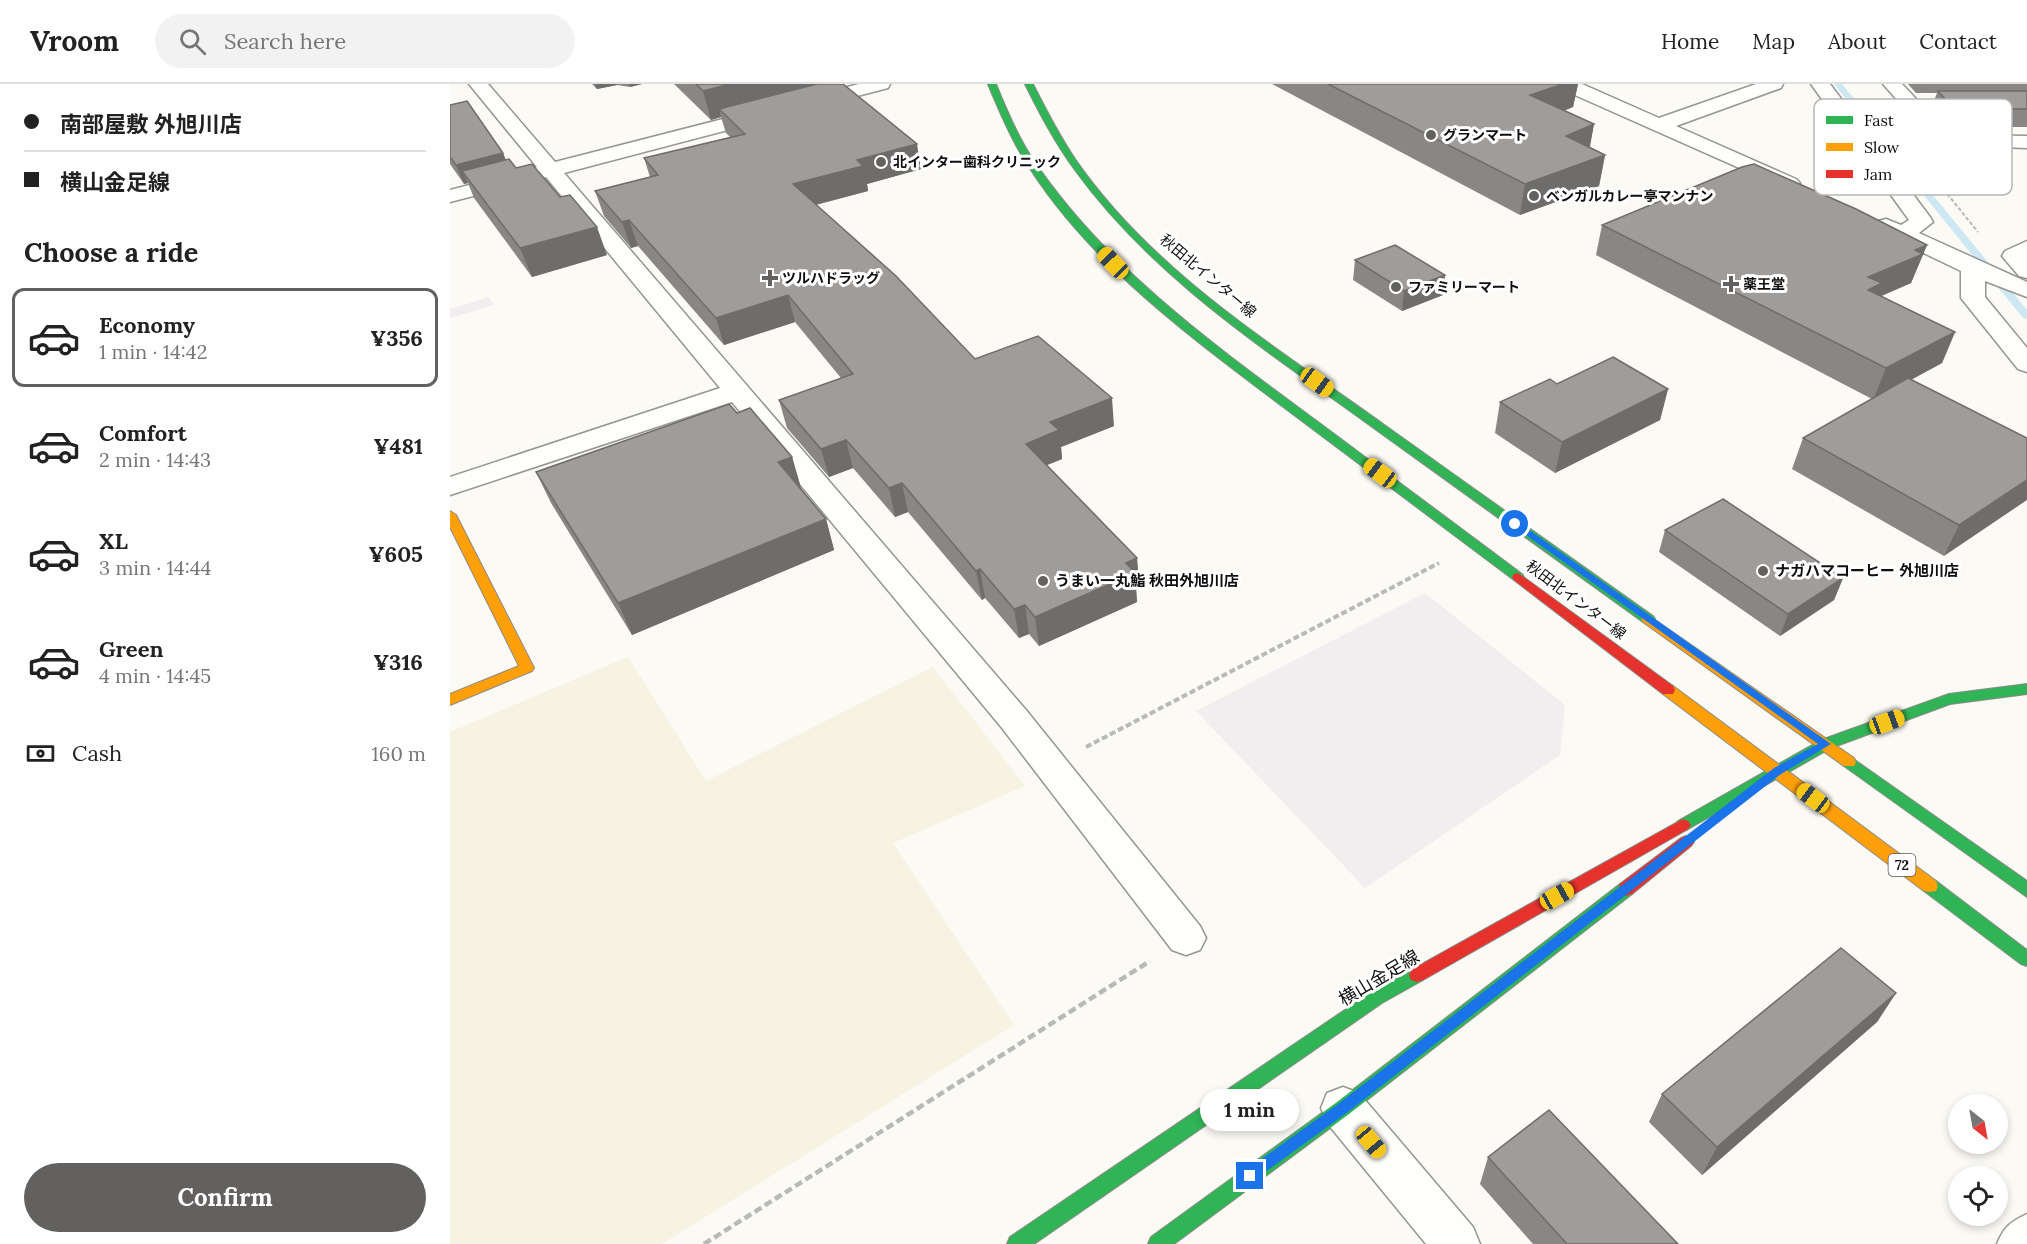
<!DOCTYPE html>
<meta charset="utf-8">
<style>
body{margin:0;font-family:Lora,"Noto Sans JP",serif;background:#f2f2f2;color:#222;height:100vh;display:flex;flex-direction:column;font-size:22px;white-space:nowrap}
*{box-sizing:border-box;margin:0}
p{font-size:20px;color:#767676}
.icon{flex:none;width:33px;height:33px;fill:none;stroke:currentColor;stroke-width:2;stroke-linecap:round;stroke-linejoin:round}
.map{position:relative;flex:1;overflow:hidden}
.details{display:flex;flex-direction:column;background:#fff;width:450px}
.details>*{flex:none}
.guide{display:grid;align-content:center;height:132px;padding:0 24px;background:#fff}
.needle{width:39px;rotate:149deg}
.buttons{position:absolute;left:1498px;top:1010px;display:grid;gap:12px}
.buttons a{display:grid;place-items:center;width:60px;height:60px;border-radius:50%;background:#fff;box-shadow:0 3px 9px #0003;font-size:30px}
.end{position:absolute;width:27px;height:27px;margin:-14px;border:8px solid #1a73e8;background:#fff;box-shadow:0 0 0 3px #fff}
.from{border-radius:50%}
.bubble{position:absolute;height:42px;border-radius:21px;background:#fff;box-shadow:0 3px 9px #0003;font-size:20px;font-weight:700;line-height:42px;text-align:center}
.car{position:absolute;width:18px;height:36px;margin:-18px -9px;border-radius:8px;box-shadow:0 0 4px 2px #0007;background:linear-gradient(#f5c518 24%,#345 0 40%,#f5c518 0 76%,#345 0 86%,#f5c518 0)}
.guide b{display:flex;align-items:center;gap:21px;height:57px;font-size:22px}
.guide b+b{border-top:2px solid #e0e0e0}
.guide i{width:15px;height:15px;background:#222}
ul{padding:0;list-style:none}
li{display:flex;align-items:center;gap:18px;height:99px;margin:0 12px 9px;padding:0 12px;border:3px solid transparent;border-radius:12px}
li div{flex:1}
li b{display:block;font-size:22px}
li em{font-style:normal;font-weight:700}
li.active{border-color:#62615f}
li>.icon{width:54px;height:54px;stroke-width:1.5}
h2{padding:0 24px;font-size:27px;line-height:72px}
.pay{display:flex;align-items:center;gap:15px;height:66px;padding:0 24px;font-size:22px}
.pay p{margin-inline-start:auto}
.primary-button{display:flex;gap:12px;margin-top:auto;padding:12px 24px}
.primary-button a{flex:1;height:69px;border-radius:36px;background:#62615f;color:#fff;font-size:24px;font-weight:700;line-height:69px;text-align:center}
header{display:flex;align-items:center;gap:36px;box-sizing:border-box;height:84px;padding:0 30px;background:#fff;border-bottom:2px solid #e0e0e0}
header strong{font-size:28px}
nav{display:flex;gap:33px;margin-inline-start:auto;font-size:21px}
.search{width:420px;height:54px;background:#f2f2f2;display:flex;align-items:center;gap:15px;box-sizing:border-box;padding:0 21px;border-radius:33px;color:#767676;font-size:22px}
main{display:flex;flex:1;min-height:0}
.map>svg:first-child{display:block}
.industrial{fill:#f2eef0}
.farmland{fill:#f6f3e2}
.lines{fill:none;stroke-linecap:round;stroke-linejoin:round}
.stream{fill:#cde7f3;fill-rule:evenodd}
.street-casing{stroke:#959592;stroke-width:3}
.fast-casing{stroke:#8c8b89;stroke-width:2}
.slow-casing{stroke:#8c8b89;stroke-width:2}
.jam-casing{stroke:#8c8b89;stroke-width:2}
.path-far2{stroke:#b9b9b8;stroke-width:2;stroke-dasharray:4 2;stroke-linecap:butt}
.path-far1{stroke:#b9b9b8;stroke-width:4;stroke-dasharray:6 3;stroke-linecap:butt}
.path{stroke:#b9b9b8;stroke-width:4.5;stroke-dasharray:8 4;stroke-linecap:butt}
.street{fill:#fefefd;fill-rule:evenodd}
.fast{fill:#30b455;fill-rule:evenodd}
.slow{fill:#ff9f0a;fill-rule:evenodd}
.jam{fill:#e5322d;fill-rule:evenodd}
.wall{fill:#898684}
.shaded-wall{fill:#6f6d6b}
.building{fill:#9f9c99;stroke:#6f6d6b;stroke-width:1.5}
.route{fill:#1a73e8}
.poi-dot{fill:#62615f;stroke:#fff;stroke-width:2}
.labels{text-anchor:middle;stroke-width:6;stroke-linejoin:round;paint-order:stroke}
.far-poi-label{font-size:14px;font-weight:bold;fill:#0f0f0f;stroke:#fff;text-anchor:start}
.shield{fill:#fff;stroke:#575757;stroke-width:1.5}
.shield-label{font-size:14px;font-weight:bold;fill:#0f0f0f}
.street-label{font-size:15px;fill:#0f0f0f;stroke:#fff}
.poi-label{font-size:15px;font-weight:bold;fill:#0f0f0f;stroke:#fff;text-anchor:start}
.near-street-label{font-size:18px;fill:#0f0f0f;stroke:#fff}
.key{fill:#fff;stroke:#b7b7b7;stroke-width:1.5}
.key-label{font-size:16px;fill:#0f0f0f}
</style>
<header>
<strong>Vroom</strong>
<div class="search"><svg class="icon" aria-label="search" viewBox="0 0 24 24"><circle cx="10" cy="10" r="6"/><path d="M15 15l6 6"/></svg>Search here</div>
<nav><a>Home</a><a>Map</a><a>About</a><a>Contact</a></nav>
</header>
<main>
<section class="details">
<div class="guide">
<b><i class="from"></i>南部屋敷 外旭川店</b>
<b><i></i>横山金足線</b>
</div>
<h2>Choose a ride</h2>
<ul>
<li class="active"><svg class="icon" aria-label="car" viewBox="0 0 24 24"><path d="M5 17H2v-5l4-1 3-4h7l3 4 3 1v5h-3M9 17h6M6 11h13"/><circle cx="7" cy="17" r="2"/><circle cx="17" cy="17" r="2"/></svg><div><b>Economy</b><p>1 min · 14:42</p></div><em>¥356</em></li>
<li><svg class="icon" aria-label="car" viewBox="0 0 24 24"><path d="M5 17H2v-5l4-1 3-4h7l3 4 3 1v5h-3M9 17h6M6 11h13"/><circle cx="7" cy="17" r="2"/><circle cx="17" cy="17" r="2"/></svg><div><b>Comfort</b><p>2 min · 14:43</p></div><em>¥481</em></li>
<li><svg class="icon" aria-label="car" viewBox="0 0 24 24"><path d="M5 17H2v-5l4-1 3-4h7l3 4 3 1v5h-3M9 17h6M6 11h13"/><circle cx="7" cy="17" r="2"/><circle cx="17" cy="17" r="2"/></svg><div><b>XL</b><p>3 min · 14:44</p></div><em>¥605</em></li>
<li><svg class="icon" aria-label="car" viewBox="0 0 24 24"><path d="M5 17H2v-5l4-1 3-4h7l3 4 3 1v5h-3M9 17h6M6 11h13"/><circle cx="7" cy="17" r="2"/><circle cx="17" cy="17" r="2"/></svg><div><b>Green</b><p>4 min · 14:45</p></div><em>¥316</em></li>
</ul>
<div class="pay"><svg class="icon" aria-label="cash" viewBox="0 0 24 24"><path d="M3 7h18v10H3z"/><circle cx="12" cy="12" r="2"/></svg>Cash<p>160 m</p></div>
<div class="primary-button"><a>Confirm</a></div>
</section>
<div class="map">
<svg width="1577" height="1160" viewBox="0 0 1577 1160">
<rect width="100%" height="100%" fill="#fbfaf4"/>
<g class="industrial">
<polygon points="39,213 44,221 0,234 0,225"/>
<polygon points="975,509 1115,621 1110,671 915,804 746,627"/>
</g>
<polygon class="farmland" points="178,573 256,697 483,583 575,702 443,759 564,941 212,1160 0,1160 0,648"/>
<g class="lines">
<polygon class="stream" points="1384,0 1392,0 1577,226 1577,235 1573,234"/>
<defs>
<g id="street">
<polygon points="19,0 38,0 105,78 409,0 440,0 438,4 114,89 576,626 750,842 756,854 750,866 736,871 722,866 552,644 282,318 0,411 0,393 270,304 96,93 0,118 0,106 87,83"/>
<polygon points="1107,0 1132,0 1209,34 1306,0 1333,0 1331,4 1226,42 1346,95 1350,99 1346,103 1339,105 1332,103 1109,4"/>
<polygon points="1361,0 1380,0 1480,133 1483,138 1469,149 1577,198 1577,213 1535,197 1535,213 1577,264 1577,288 1568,285 1511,214 1511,187 1428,147 1425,142 1428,137 1436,135 1451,141 1459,136"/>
<polygon points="1433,0 1452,0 1500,51 1577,52 1577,64 1487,61"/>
<polygon points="1577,157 1577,194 1569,192 1552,172 1555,167"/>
<polygon points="893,1003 909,1009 1023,1143 1030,1160 976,1160 877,1039 871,1024 877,1009"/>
<path d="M1577 1130V1160H1547C1554 1143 1560 1138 1577 1130Z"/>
</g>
<g id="fast">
<path d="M538 0H546C556 25 567 51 582 74 654 182 761 259 864 335 934 387 1003 439 1072 490L1074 493 1072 496H1064L1036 475C968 424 900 373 832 322 737 250 633 175 571 70 558 48 548 24 538 0Z"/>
<path d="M575 0H583C596 26 609 51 625 75 703 188 823 261 933 340 1023 404 1112 468 1203 532L1205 535 1203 538H1193C1104 474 1015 409 925 345 818 267 704 195 625 86 605 59 590 30 575 0Z"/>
<polygon points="1577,600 1577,610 1500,620 1381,664 1238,745 1233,747 1228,745 1225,741 1228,737 1371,656 1499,610"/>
<polygon points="1399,672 1577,797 1577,813 1394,682 1392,678 1394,674"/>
<polygon points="1480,796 1486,797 1577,866 1577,882 1571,880 1474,807 1472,802 1474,797"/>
<polygon points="1176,798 1182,800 1184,805 1182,810 899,1030 724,1160 698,1160 701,1153 887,1018 1170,800"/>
<polygon points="967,884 973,886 975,891 973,896 932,919 584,1160 557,1160 560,1153 920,909"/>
</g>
<g id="slow">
<polygon points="0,427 6,431 84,584 82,587 0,621 0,610 69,582 0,443"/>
<polygon points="1198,531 1404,674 1406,678 1404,682 1394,682 1193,538 1191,535"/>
<polygon points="1218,601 1223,602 1486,797 1488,802 1486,807 1480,808 1474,807 1213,610 1211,606 1213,602"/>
</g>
<g id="jam">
<polygon points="1068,489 1223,602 1225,606 1223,610 1213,610 1064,496 1062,493 1064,490"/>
<polygon points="1233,735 1238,737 1241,741 1238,745 973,896 967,898 961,896 959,891 961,886"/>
<polygon points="1236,752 1241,754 1244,758 1241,762 1182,810 1176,812 1170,810 1168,805 1170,800 1231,754"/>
</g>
</defs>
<use href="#street" class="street-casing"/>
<use href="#fast" class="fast-casing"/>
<use href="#slow" class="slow-casing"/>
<use href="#jam" class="jam-casing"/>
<polyline class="path-far2" points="1482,91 1528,148"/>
<polyline class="path-far1" points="636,663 989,479"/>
<polyline class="path" points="254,1160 700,877"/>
<use href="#street" class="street"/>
<use href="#fast" class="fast"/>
<use href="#slow" class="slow"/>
<use href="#jam" class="jam"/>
</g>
<g class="wall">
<polygon points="142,0 192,0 180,3 167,1 147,5"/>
<polygon points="224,0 393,0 471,85 417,100 418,107 366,121 525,275 664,342 611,363 612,375 597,381 687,474 689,503 686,504 687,518 589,562 579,550 569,554 535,514 532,516 458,428 445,433 403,384 379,393 337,344 329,316 391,294 345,238 274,261 188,162 181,164 154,132 145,107 200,93 194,74 280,53 276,49 271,33 261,36"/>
<polygon points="822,0 1128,0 1123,23 1114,27 1144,40 1140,63 1155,71 1149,102 1070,131"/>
<polygon points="1458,0 1577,0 1577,43 1497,43 1481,25 1487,9 1466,9"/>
<polygon points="0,21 53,69 56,76 66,84 157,171 82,193 24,114 18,99 14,100 0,80"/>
<polygon points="1152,141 1477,161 1461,199 1431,212 1505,248 1492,279 1461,296 1577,354 1494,472 1342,385 1353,354 1422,315 1146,171"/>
<polygon points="905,176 995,191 993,211 952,227 903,196"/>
<polygon points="1107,300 1218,305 1210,336 1105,389 1045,349 1050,318"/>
<polygon points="287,329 342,373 351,404 376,435 384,466 182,551 101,419 86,388"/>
<polygon points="1215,446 1393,494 1384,516 1330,552 1209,468"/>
<polygon points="1446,909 1427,938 1252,1091 1199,1038 1212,1010"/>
<polygon points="1038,1073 1228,1160 1083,1160 1030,1100"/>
</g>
<g class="shaded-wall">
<polygon points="145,0 167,0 167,1 147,5"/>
<polygon points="179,0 192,0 180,3"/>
<polygon points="280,0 387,0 269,25 271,33 261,36 253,7"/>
<polygon points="1113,0 1128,0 1123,23 1076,40 1080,11"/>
<polygon points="1144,40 1138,70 1116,52"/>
<polygon points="467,60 471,85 417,100 418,107 349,125 343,100 407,76"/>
<polygon points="53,69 60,88 12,87 18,99 14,100 6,81"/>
<polygon points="1155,71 1149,102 1070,131 1075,100"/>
<polygon points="179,136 188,162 181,164 172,138"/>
<polygon points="147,143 157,171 82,193 70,164"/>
<polygon points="1477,161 1461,199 1413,220 1418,193 1465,166"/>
<polygon points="995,191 993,211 952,227 954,207"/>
<polygon points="338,211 345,238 274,261 266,234"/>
<polygon points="1505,248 1492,279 1423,316 1436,284"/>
<polygon points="1218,305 1210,336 1105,389 1112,358"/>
<polygon points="662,314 664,342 611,363 612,375 580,388 576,360 600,338"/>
<polygon points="396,356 403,384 379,393 371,365"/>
<polygon points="342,373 351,404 328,378"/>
<polygon points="1577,396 1577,416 1494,472 1509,441"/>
<polygon points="452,399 458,428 445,433 439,404"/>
<polygon points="376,435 384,466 182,551 168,519"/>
<polygon points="687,474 689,503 686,504 687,518 589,562 585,533 676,479"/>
<polygon points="530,485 535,514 532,516 526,487"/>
<polygon points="1393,494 1384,516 1330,552 1338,530"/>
<polygon points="575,521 579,550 569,554 564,525"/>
<polygon points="1446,909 1427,938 1252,1091 1267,1063"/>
</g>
<g class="building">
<polygon points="246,0 280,0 253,7"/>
<polygon points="367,0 393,0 467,60 407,76 413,82 343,100 446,192 525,275 588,252 662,314 600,338 609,346 576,360 687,474 676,479 685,489 585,533 575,521 564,525 530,485 526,487 452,399 439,404 396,356 371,365 329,316 403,290 338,211 266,234 179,136 172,138 145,107 208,91 194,74 295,50 269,25"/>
<polygon points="878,0 1113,0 1080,11 1144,40 1116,52 1155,71 1075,100"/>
<polygon points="1488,7 1577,7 1577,25 1504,25"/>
<polygon points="17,17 53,69 6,81 0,73 0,21"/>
<polygon points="59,75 66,84 82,80 110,113 120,111 147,143 70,164 12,87"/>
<polygon points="1304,80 1406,125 1477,161 1465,166 1473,170 1418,193 1432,199 1418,206 1505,248 1436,284 1152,141 1292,83"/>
<polygon points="945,161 995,191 954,207 905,176"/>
<polygon points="1163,273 1218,305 1112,358 1050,318 1100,295 1107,300"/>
<polygon points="1458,294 1577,354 1577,396 1509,441 1353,354"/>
<polygon points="279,320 287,329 300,324 342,373 328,378 376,435 168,519 86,388"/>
<polygon points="1273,415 1393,494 1338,530 1215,446"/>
<polygon points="1391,864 1446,909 1267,1063 1212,1010"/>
<polygon points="1099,1026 1228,1160 1117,1160 1038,1073"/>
</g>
<polygon class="route" points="1062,438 1068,438 1381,660 1331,690 898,1028 800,1099 795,1097 793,1092 795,1087 888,1020 1324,684 1368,660 1062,441"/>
<g class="poi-dot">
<circle cx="981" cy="51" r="6"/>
<circle cx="431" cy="78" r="6"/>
<circle cx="1084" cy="112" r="6"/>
<path d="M317 185h6v6h6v6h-6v6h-6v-6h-6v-6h6z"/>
<path d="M1278 191h6v6h6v6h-6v6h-6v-6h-6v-6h6z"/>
<circle cx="946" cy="203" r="6"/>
<circle cx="1313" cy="487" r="6"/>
<circle cx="593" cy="497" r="6"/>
</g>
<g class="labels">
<g class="far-poi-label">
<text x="993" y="56">グランマート</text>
<text x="443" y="83">北インター歯科クリニック</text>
<text x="1096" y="117">ベンガルカレー亭マンナン</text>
<text x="332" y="199">ツルハドラッグ</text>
<text x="1293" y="205">薬王堂</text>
<text x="958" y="208">ファミリーマート</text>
</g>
<rect class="shield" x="1438.5" y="770" width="27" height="22" rx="4.5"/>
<g class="shield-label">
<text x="1452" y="786">72</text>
</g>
<g class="street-label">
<text transform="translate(758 192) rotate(40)" y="5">秋田北インター線</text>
<text transform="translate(1126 516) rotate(37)" y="5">秋田北インター線</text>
</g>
<g class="poi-label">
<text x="1325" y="492">ナガハマコーヒー 外旭川店</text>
<text x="605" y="502">うまい一丸鮨 秋田外旭川店</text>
</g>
<g class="near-street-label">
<text transform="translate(929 894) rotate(-31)" y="6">横山金足線</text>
</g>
</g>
<rect x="1364" y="15" width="198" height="96" rx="9" class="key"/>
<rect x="1376" y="32" width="27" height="8" fill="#30b455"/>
<rect x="1376" y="59" width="27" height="8" fill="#ff9f0a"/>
<rect x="1376" y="86" width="27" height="8" fill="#e5322d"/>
<g class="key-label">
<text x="1414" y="42">Fast</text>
<text x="1414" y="69">Slow</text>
<text x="1414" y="96">Jam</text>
</g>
</svg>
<div class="buttons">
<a><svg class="needle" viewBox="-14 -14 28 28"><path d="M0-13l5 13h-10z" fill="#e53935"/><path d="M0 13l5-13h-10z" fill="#767676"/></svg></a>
<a><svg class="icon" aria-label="locate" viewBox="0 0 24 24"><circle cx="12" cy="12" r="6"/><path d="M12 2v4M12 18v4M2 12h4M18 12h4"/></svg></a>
</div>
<i class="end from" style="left:1065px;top:440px"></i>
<i class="end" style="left:800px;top:1092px"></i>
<div class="bubble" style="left:750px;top:1005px;width:99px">1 min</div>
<i class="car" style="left:663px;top:179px;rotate:316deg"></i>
<i class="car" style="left:867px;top:298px;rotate:126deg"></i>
<i class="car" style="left:930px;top:389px;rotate:307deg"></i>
<i class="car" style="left:1437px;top:638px;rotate:70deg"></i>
<i class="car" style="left:1363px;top:714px;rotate:307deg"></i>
<i class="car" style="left:1107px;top:812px;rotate:61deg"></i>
<i class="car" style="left:921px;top:1058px;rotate:140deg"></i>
</div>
</main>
